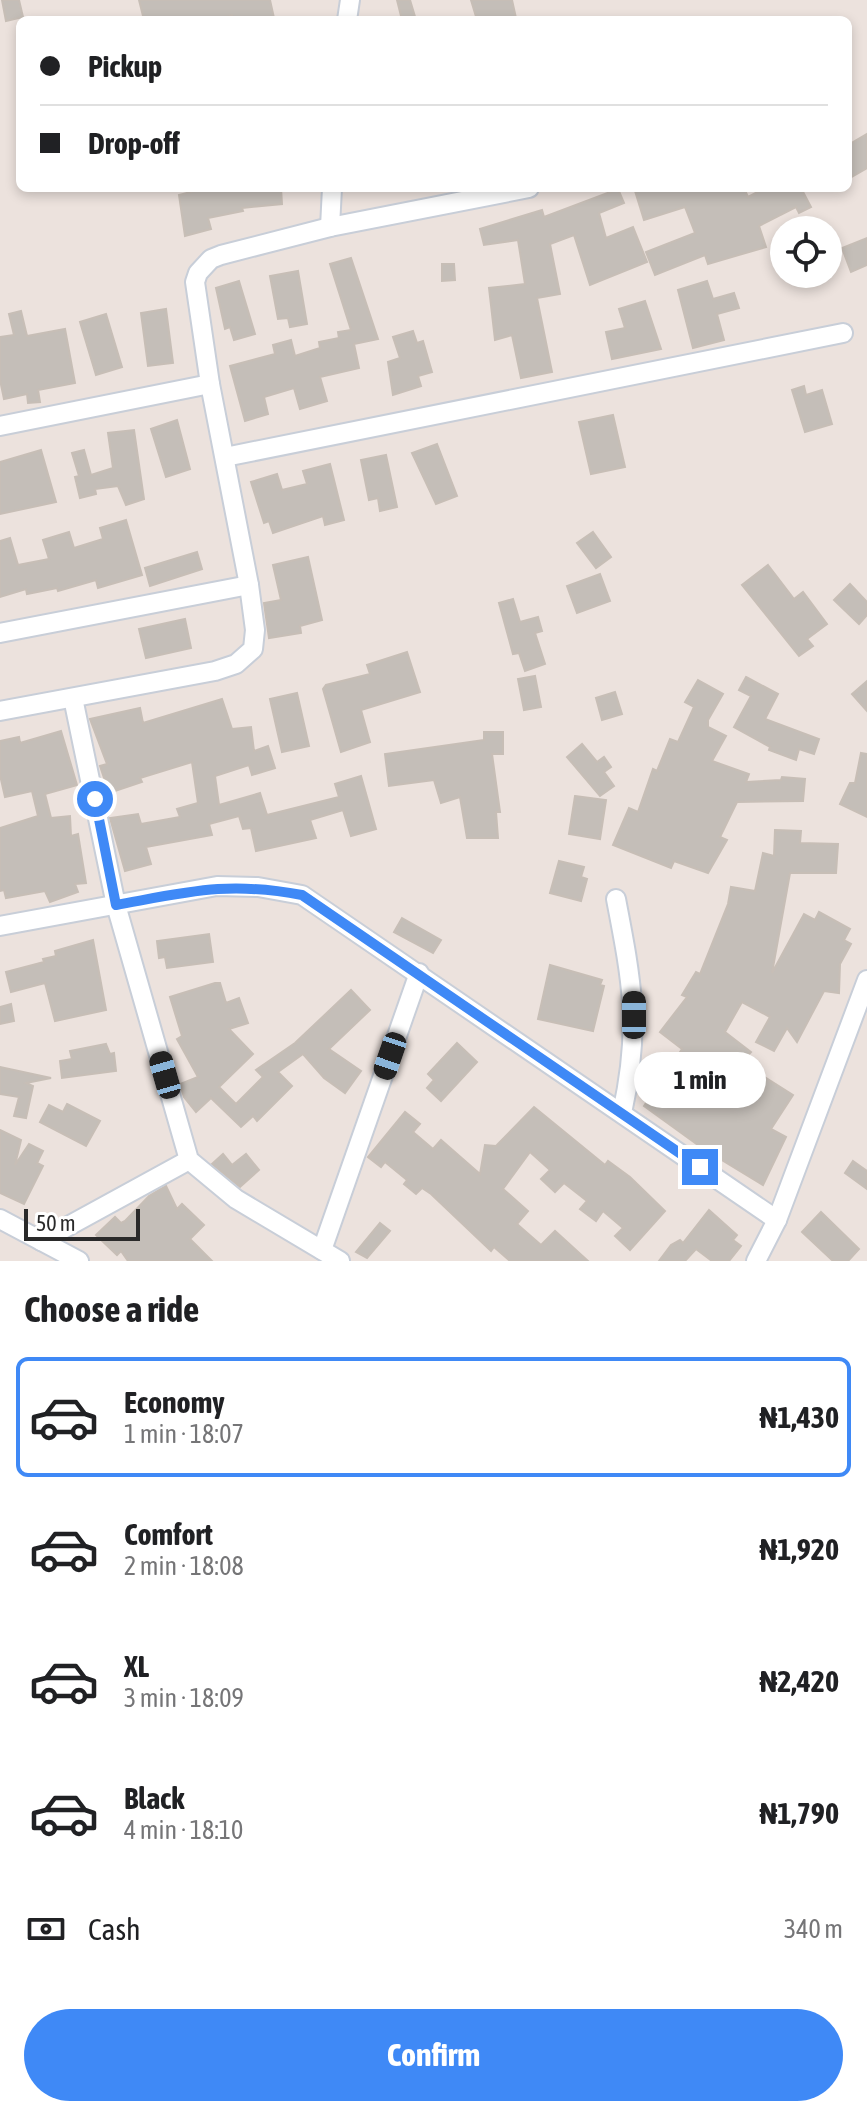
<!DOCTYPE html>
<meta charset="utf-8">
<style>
body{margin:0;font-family:"Asap Condensed",sans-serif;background:#f6f6f6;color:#202124;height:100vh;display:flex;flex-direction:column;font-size:30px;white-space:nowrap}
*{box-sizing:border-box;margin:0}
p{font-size:26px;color:#757577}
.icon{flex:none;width:44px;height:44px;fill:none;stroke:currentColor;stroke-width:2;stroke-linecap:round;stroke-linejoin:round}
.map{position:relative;height:1261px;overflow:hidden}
.details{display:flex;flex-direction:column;background:#fff;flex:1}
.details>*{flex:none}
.banner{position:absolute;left:16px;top:16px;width:836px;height:176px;border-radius:12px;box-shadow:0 4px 12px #0003;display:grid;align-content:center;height:176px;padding:0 24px;background:#fff}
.fabs{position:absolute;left:770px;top:216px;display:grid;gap:16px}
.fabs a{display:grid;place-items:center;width:72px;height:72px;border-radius:50%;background:#fff;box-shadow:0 4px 12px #0003;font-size:40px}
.scale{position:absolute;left:24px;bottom:20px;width:116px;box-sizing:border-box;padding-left:8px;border:4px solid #2a2a2a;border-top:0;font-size:22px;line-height:28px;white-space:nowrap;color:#2a2a2a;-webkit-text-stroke:6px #fff;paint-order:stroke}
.end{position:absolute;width:36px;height:36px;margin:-18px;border:10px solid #3f89f6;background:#fff;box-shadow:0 0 0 4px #fff}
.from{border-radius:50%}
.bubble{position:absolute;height:56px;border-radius:28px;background:#fff;box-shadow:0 4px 12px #0003;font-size:26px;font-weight:700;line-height:56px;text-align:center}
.car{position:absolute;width:24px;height:48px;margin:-24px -12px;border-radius:10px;box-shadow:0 0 6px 2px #0007;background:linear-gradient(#222 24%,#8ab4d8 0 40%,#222 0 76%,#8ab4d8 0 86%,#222 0)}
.banner b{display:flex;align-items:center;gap:28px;height:76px;font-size:30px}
.banner b+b{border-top:2px solid #e0e0e0}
.banner i{width:20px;height:20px;background:#202124}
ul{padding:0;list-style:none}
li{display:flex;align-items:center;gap:24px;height:120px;margin:0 16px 12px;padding:0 8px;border:4px solid transparent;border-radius:12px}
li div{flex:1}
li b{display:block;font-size:30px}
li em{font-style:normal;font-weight:700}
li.on{border-color:#3f89f6}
li>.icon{width:72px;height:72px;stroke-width:1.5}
h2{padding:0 24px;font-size:36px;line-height:96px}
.pay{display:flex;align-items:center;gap:20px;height:88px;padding:0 24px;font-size:30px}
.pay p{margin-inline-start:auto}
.primary-button{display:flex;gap:16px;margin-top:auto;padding:16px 24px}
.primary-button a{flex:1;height:92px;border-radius:48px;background:#3f89f6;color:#fff;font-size:32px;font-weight:700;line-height:92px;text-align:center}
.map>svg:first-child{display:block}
.building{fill:#c4beb8;stroke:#c7beb6;stroke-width:2}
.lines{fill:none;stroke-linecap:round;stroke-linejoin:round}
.minor-casing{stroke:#c8ced8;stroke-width:22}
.minor{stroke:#fff;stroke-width:18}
.route{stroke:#3f89f6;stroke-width:10}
</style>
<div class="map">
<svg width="867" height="1261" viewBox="0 0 867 1261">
<rect width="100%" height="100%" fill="#ece2dd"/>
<g class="building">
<polygon points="2,0 19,0 23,17 6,21"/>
<polygon points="139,0 270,0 274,18 233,20 232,15 217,20 144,20"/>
<polygon points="397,0 410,0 416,20 402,20"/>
<polygon points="471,0 512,0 516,18 477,20"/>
<polygon points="867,134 867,168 848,179 848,145"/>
<polygon points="206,188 281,188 282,204 242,208 243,211 208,218 211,229 185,236 179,195"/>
<polygon points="644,188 744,188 748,197 765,188 801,188 811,207 799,213 796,207 759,226 766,247 708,264 705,255 655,275 646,252 695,233 685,207 644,220 635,191"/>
<polygon points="618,189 624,203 599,213 606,238 633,227 647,262 590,285 574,235 550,244 560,294 537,298 552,372 521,378 512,335 495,340 489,288 525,284 518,240 484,245 480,229 542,210 544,217"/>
<polygon points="867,238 867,265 851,272 842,248"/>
<polygon points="351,258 378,339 354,344 359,368 320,377 327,401 300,409 294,388 264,397 268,414 245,421 230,366 275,354 273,345 291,340 295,356 320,348 319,342 339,338 338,332 351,330 330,264"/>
<polygon points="442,264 454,264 455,280 442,281"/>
<polygon points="298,271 307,324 290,327 288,318 278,319 270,276"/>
<polygon points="239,281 255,334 234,340 230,327 225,329 216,288"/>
<polygon points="707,281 713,299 734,293 739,308 717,314 724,340 693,348 678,290"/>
<polygon points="645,301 661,349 612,359 606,332 625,328 619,309"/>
<polygon points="166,309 173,363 148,366 141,313"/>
<polygon points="21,311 27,336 65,329 75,383 38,390 40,402 28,403 27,394 4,399 0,380 0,337 14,335 9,314"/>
<polygon points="106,314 122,367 96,375 80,322"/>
<polygon points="413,331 417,343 423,341 432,372 418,376 421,386 393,395 388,362 400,358 393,337"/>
<polygon points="804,386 806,395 822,390 832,424 805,432 792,390"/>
<polygon points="613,415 625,467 591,474 579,422"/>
<polygon points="177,420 190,469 166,477 151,429"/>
<polygon points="134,430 144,499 126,505 118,486 95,489 96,494 80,498 75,477 79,476 72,453 84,450 91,475 113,468 108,433"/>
<polygon points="437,444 457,496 436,504 412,453"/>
<polygon points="41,450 56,502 0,514 0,462"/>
<polygon points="386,455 397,507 380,511 378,498 369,500 361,460"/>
<polygon points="330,464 344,520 325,525 323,516 273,533 269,521 264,523 251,482 277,474 282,490 307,484 303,471"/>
<polygon points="126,520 142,575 98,588 96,580 58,591 57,588 27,594 26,589 0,597 0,541 10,538 18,565 49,559 43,540 69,532 74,548 103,539 100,528"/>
<polygon points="593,532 611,557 596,568 577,543"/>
<polygon points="197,552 202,569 150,586 145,568"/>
<polygon points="308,557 322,620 300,626 301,633 269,638 264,603 281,600 273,565"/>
<polygon points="768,565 794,599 803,592 827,624 807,639 813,646 799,656 742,585"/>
<polygon points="600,574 610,601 577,613 567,586"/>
<polygon points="850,584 867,602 867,615 859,624 834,600"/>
<polygon points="513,599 520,622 538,617 542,631 535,633 545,664 525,671 519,653 513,654 499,603"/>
<polygon points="185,619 191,648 146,658 139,629"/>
<polygon points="407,652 420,692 361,710 370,742 341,752 323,689 326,685 370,674 367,665"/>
<polygon points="535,676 541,707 524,710 518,679"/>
<polygon points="746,677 778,694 765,719 819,739 814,754 799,749 796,760 769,750 770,747 734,727 751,696 739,690"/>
<polygon points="698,680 723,694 708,720 708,727 726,736 712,761 749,774 746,782 781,780 782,777 805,779 803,801 737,802 720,837 727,840 708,873 674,861 671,868 613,845 629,808 638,812 653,769 657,771 670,739 678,742 694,707 685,702"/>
<polygon points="867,681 867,711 852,694"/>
<polygon points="615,692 622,714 602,720 596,698"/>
<polygon points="297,693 309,746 282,752 270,699"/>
<polygon points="222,699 232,729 251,727 254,751 268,746 275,768 252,775 249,765 215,776 219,805 260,793 267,815 339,797 335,784 361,776 376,829 351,836 343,810 310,820 316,838 256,851 251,828 243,829 239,816 209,824 212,835 146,847 151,864 125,871 110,818 138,814 141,824 180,817 177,809 198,803 192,762 140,778 142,782 109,793 100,766 107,764 90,719 140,708 143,723"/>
<polygon points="61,731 77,785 45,794 51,818 70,816 71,836 78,834 86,883 75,884 78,892 50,902 45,891 6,898 4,890 0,891 0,828 38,816 32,791 5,797 0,775 0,741 19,737 20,743"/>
<polygon points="484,732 503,732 503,754 492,754 500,812 496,812 498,838 467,838 460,797 441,803 434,780 389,786 385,754 484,740"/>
<polygon points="582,744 597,762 604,757 611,767 604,772 614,786 600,796 567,757"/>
<polygon points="861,753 867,754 867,817 840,804 850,783 855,783"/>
<polygon points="575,796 606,800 600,839 569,834"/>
<polygon points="775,830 801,831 800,843 838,844 836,873 790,873 772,973 804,914 815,920 819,912 850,929 844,940 851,944 840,964 839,993 824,991 797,1042 787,1028 774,1051 756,1042 770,1017 742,1002 725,1032 751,1052 741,1062 793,1095 771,1129 786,1137 763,1185 702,1148 644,1106 682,1049 660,1032 687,997 682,995 696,972 700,974 728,904 731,887 755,891 763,853 774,856"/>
<polygon points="559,861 584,867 581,877 587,879 581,901 550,893"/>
<polygon points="402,918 441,940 433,953 394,932"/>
<polygon points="209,934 213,962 167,968 165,957 159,958 157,941"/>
<polygon points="93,940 106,1010 55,1021 45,983 11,992 6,972 44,962 43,959 56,956 55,951"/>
<polygon points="550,965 602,980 600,985 604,986 593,1031 538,1019"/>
<polygon points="215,983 220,983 226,1003 239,998 248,1023 229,1029 253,1054 219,1087 236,1104 263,1077 256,1070 295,1043 351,990 370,1010 329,1049 361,1071 345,1093 324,1078 303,1054 278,1072 292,1086 257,1121 253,1116 241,1127 211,1098 196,1112 184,1097 180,1084 198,1077 177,1039 182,1036 170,997"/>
<polygon points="11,1004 14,1021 0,1024 0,1007"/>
<polygon points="457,1043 477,1062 441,1101 427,1088 434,1080 428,1074"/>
<polygon points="106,1044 110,1054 114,1053 116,1071 62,1078 60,1061 72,1059 70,1051"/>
<polygon points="0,1067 51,1078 26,1083 33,1086 26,1118 14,1116 19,1097 0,1094"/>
<polygon points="67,1104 100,1121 86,1146 40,1122 49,1105 63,1112"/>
<polygon points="534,1107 605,1165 608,1161 630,1177 665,1211 630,1250 615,1236 623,1228 603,1211 596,1221 580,1209 587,1201 564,1183 555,1192 541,1179 550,1170 530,1152 503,1189 528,1211 517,1224 541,1245 555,1231 588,1261 510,1261 494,1247 491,1251 431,1194 422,1188 416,1194 404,1184 407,1180 385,1162 381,1167 368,1157 405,1112 420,1124 413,1132 433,1149 441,1140 480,1174 485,1145 496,1146"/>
<polygon points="0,1130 21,1140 15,1165 29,1144 43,1151 37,1163 43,1166 24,1204 0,1193"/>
<polygon points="223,1154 232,1165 246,1154 259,1170 240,1187 212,1164"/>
<polygon points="853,1161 867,1171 867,1189 845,1173"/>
<polygon points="166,1186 177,1209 182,1204 204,1225 190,1239 212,1261 128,1261 121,1251 117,1255 96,1235 115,1217 121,1223 125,1221 149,1196"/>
<polygon points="709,1210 737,1235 733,1240 741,1246 729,1261 712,1261 696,1249 685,1261 659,1261 671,1245 680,1240 683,1243"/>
<polygon points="821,1212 859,1249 848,1261 833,1261 802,1232"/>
<polygon points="380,1223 390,1231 367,1258 356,1252"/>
</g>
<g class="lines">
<defs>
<g id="minor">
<polyline points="347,20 350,0"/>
<polyline points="330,227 332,188"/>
<polyline points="0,426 210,384"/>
<polyline points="225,457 843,333"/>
<polyline points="0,633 249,585"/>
<polyline points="73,698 116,905 189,1160 236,1199 340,1261"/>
<polyline points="0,711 215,671 236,664 253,649 255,630 249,585 210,384 195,282 198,273 211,259 221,255 330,227 529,188"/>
<path d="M616 899C632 982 641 1028 622 1113"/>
<polyline points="0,926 217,886 258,887 302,895 777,1220"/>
<polyline points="0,1219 79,1261"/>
<polyline points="41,1241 189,1160"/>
<polyline points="322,1250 419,973"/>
<polyline points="756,1261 777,1220 867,980"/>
</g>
</defs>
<use href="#minor" class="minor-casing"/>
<use href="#minor" class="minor"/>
</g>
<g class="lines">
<path class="route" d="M95 799 116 905C188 892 227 881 302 895L700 1167"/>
</g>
</svg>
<div class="fabs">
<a><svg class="icon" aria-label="locate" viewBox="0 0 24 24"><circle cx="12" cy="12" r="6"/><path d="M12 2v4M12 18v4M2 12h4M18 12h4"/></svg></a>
</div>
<div class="scale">50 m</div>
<i class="end from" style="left:95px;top:799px"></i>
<i class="end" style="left:700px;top:1167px"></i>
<div class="bubble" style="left:634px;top:1052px;width:132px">1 min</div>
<i class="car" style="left:634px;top:1015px;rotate:0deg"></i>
<i class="car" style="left:390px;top:1056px;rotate:199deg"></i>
<i class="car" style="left:165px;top:1075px;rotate:344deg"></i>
<div class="banner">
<b><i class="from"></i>Pickup</b>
<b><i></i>Drop-off</b>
</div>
</div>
<section class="details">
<h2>Choose a ride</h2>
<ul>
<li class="on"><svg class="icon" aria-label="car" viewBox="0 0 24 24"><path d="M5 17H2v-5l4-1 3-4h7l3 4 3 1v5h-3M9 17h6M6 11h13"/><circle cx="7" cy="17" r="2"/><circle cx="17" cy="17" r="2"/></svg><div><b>Economy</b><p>1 min · 18:07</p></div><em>₦1,430</em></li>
<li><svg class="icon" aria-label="car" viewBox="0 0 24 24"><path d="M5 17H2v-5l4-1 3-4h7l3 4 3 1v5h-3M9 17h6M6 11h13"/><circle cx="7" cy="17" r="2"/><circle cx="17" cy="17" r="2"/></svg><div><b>Comfort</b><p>2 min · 18:08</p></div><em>₦1,920</em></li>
<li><svg class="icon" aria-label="car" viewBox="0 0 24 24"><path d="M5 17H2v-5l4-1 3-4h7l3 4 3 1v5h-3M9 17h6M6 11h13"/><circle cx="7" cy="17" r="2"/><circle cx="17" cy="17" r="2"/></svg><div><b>XL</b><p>3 min · 18:09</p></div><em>₦2,420</em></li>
<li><svg class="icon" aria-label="car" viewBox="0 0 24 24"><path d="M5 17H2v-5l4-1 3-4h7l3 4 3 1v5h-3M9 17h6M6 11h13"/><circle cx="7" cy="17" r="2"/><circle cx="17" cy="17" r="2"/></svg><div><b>Black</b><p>4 min · 18:10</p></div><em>₦1,790</em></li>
</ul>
<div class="pay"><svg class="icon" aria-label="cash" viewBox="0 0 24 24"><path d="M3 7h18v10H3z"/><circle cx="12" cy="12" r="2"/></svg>Cash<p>340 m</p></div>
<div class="primary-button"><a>Confirm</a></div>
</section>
